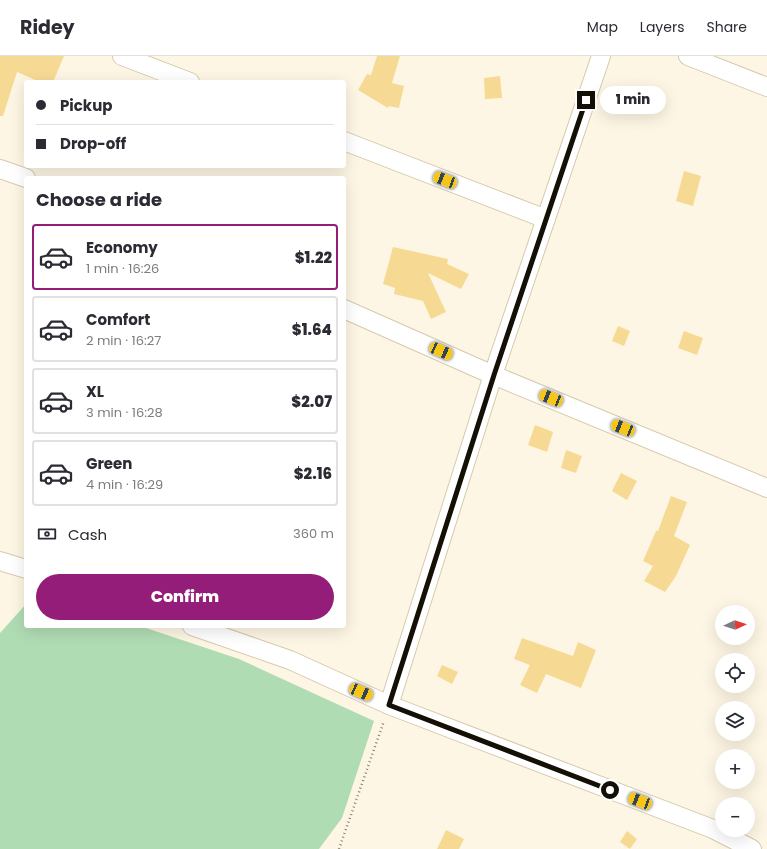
<!DOCTYPE html>
<meta charset="utf-8">
<style>
body{margin:0;font-family:Poppins,sans-serif;background:#f7f7f7;color:#2b2b33;height:100vh;display:flex;flex-direction:column;font-size:15px;white-space:nowrap}
*{box-sizing:border-box;margin:0}
p{font-size:13px;color:#7c7c81}
.icon{flex:none;width:22px;height:22px;fill:none;stroke:currentColor;stroke-width:2;stroke-linecap:round;stroke-linejoin:round}
.map{position:relative;flex:1;overflow:hidden}
.panel{position:absolute;left:24px;top:120px;width:322px;height:452px;display:flex;flex-direction:column;background:#fff;border-radius:4px;box-shadow:0 4px 16px #0002}
.panel>*{flex:none}
.top-card{position:absolute;left:24px;top:24px;width:322px;height:88px;border-radius:4px;box-shadow:0 4px 16px #0002;display:grid;align-content:center;height:88px;padding:0 12px;background:#fff}
.needle{width:26px;rotate:86deg}
.controls{position:absolute;left:715px;top:549px;display:grid;gap:8px}
.controls a{display:grid;place-items:center;width:40px;height:40px;border-radius:50%;background:#fff;box-shadow:0 4px 16px #0002;font-size:20px}
.end{position:absolute;width:18px;height:18px;margin:-9px;border:5px solid #141006;background:#fff;box-shadow:0 0 0 2px #fff}
.from{border-radius:50%}
.bubble{position:absolute;height:28px;border-radius:14px;background:#fff;box-shadow:0 4px 16px #0002;font-size:13px;font-weight:800;line-height:28px;text-align:center}
.car{position:absolute;width:12px;height:24px;margin:-12px -6px;border-radius:5px;box-shadow:0 0 3px 1px #0007;background:linear-gradient(#f5c518 24%,#345 0 40%,#f5c518 0 76%,#345 0 86%,#f5c518 0)}
.top-card b{display:flex;align-items:center;gap:14px;height:38px;font-size:15px}
.top-card b+b{border-top:1px solid #e1e1e2}
.top-card i{width:10px;height:10px;background:#2b2b33}
ul{padding:0;list-style:none}
li{display:flex;align-items:center;gap:12px;height:66px;margin:0 8px 6px;padding:0 4px;border:2px solid #e1e1e2;border-radius:4px}
li div{flex:1}
li b{display:block;font-size:15px}
li em{font-style:normal;font-weight:800}
li.active{border-color:#941d79}
li>.icon{width:36px;height:36px;stroke-width:1.5}
h2{padding:0 12px;font-size:18px;line-height:48px}
.pay{display:flex;align-items:center;gap:10px;height:44px;padding:0 12px;font-size:15px}
.pay p{margin-inline-start:auto}
.cta{display:flex;gap:8px;margin-top:auto;padding:8px 12px}
.cta a{flex:1;height:46px;border-radius:24px;background:#941d79;color:#fff;font-size:16px;font-weight:800;line-height:46px;text-align:center}
header{display:flex;align-items:center;gap:24px;box-sizing:border-box;height:56px;padding:0 20px;background:#fff;border-bottom:1px solid #e1e1e2}
header strong{font-size:19px}
nav{display:flex;gap:22px;margin-inline-start:auto;font-size:14px}
.map>svg:first-child{display:block}
.green{fill:#b0dcb3}
.building{fill:#f6da94}
.lines{fill:none;stroke-linecap:round;stroke-linejoin:round}
.minor-casing{stroke:#d6caac;stroke-width:20}
.path{stroke:#878173;stroke-width:2.5;stroke-dasharray:1 3;stroke-linecap:butt}
.minor{stroke:#fff;stroke-width:18}
.route{stroke:#141006;stroke-width:5}
</style>
<header>
<strong>Ridey</strong>
<nav><a>Map</a><a>Layers</a><a>Share</a></nav>
</header>
<div class="map">
<svg width="767" height="793" viewBox="0 0 767 793">
<rect width="100%" height="100%" fill="#fef6e4"/>
<polygon class="green" points="26,548 26,570 140,570 239,603 374,665 342,762 319,793 0,793 0,577"/>
<g class="building">
<polygon points="0,0 64,0 53,26 40,26 17,16 3,60 0,60"/>
<polygon points="377,0 400,0 392,27 404,30 399,52 389,50 388,52 358,34 367,18 371,19"/>
<polygon points="500,20 502,42 485,43 484,22"/>
<polygon points="684,115 701,120 693,150 676,145"/>
<polygon points="393,191 448,203 447,208 469,218 461,233 428,217 446,256 431,263 423,245 394,238 395,232 383,228"/>
<polygon points="618,270 630,275 624,290 612,285"/>
<polygon points="684,275 703,282 697,299 678,292"/>
<polygon points="535,369 553,376 547,396 528,389"/>
<polygon points="566,394 582,400 576,417 561,412"/>
<polygon points="621,417 637,425 627,444 612,435"/>
<polygon points="671,440 687,446 674,480 690,489 676,520 665,536 644,525 653,510 643,505 656,475 658,475"/>
<polygon points="522,582 573,600 578,586 596,594 581,632 546,618 537,637 520,629 530,609 514,603"/>
<polygon points="442,609 458,616 452,628 437,620"/>
<polygon points="446,774 464,783 459,793 437,793"/>
<polygon points="627,775 637,783 630,793 620,786"/>
</g>
<g class="lines">
<defs>
<g id="minor">
<polyline points="122,0 190,26"/>
<polyline points="688,0 767,31"/>
<polyline points="344,85 546,163"/>
<polyline points="0,113 26,122"/>
<polyline points="344,253 493,319 767,432"/>
<polyline points="0,505 26,513"/>
<polyline points="192,570 290,604 389,649 713,773 752,793"/>
<polyline points="389,649 493,319 601,0"/>
</g>
</defs>
<use href="#minor" class="minor-casing"/>
<polyline class="path" points="339,793 384,665"/>
<use href="#minor" class="minor"/>
</g>
<g class="lines">
<polyline class="route" points="586,44 494,319 389,649 610,734"/>
</g>
</svg>
<div class="controls">
<a><svg class="needle" viewBox="-14 -14 28 28"><path d="M0-13l5 13h-10z" fill="#e53935"/><path d="M0 13l5-13h-10z" fill="#7c7c81"/></svg></a>
<a><svg class="icon" aria-label="locate" viewBox="0 0 24 24"><circle cx="12" cy="12" r="6"/><path d="M12 2v4M12 18v4M2 12h4M18 12h4"/></svg></a>
<a><svg class="icon" aria-label="layers" viewBox="0 0 24 24"><path d="M12 4l9 5-9 5-9-5zM3 14l9 5 9-5"/></svg></a>
<a>+</a>
<a>−</a>
</div>
<i class="end from" style="left:610px;top:734px"></i>
<i class="end" style="left:586px;top:44px"></i>
<div class="bubble" style="left:600px;top:30px;width:66px">1 min</div>
<i class="car" style="left:445px;top:124px;rotate:291deg"></i>
<i class="car" style="left:441px;top:295px;rotate:114deg"></i>
<i class="car" style="left:551px;top:342px;rotate:292deg"></i>
<i class="car" style="left:623px;top:372px;rotate:292deg"></i>
<i class="car" style="left:361px;top:636px;rotate:114deg"></i>
<i class="car" style="left:640px;top:745px;rotate:291deg"></i>
<div class="top-card">
<b><i class="from"></i>Pickup</b>
<b><i></i>Drop-off</b>
</div>
<section class="panel">
<h2>Choose a ride</h2>
<ul>
<li class="active"><svg class="icon" aria-label="car" viewBox="0 0 24 24"><path d="M5 17H2v-5l4-1 3-4h7l3 4 3 1v5h-3M9 17h6M6 11h13"/><circle cx="7" cy="17" r="2"/><circle cx="17" cy="17" r="2"/></svg><div><b>Economy</b><p>1 min · 16:26</p></div><em>$1.22</em></li>
<li><svg class="icon" aria-label="car" viewBox="0 0 24 24"><path d="M5 17H2v-5l4-1 3-4h7l3 4 3 1v5h-3M9 17h6M6 11h13"/><circle cx="7" cy="17" r="2"/><circle cx="17" cy="17" r="2"/></svg><div><b>Comfort</b><p>2 min · 16:27</p></div><em>$1.64</em></li>
<li><svg class="icon" aria-label="car" viewBox="0 0 24 24"><path d="M5 17H2v-5l4-1 3-4h7l3 4 3 1v5h-3M9 17h6M6 11h13"/><circle cx="7" cy="17" r="2"/><circle cx="17" cy="17" r="2"/></svg><div><b>XL</b><p>3 min · 16:28</p></div><em>$2.07</em></li>
<li><svg class="icon" aria-label="car" viewBox="0 0 24 24"><path d="M5 17H2v-5l4-1 3-4h7l3 4 3 1v5h-3M9 17h6M6 11h13"/><circle cx="7" cy="17" r="2"/><circle cx="17" cy="17" r="2"/></svg><div><b>Green</b><p>4 min · 16:29</p></div><em>$2.16</em></li>
</ul>
<div class="pay"><svg class="icon" aria-label="cash" viewBox="0 0 24 24"><path d="M3 7h18v10H3z"/><circle cx="12" cy="12" r="2"/></svg>Cash<p>360 m</p></div>
<div class="cta"><a>Confirm</a></div>
</section>
</div>
